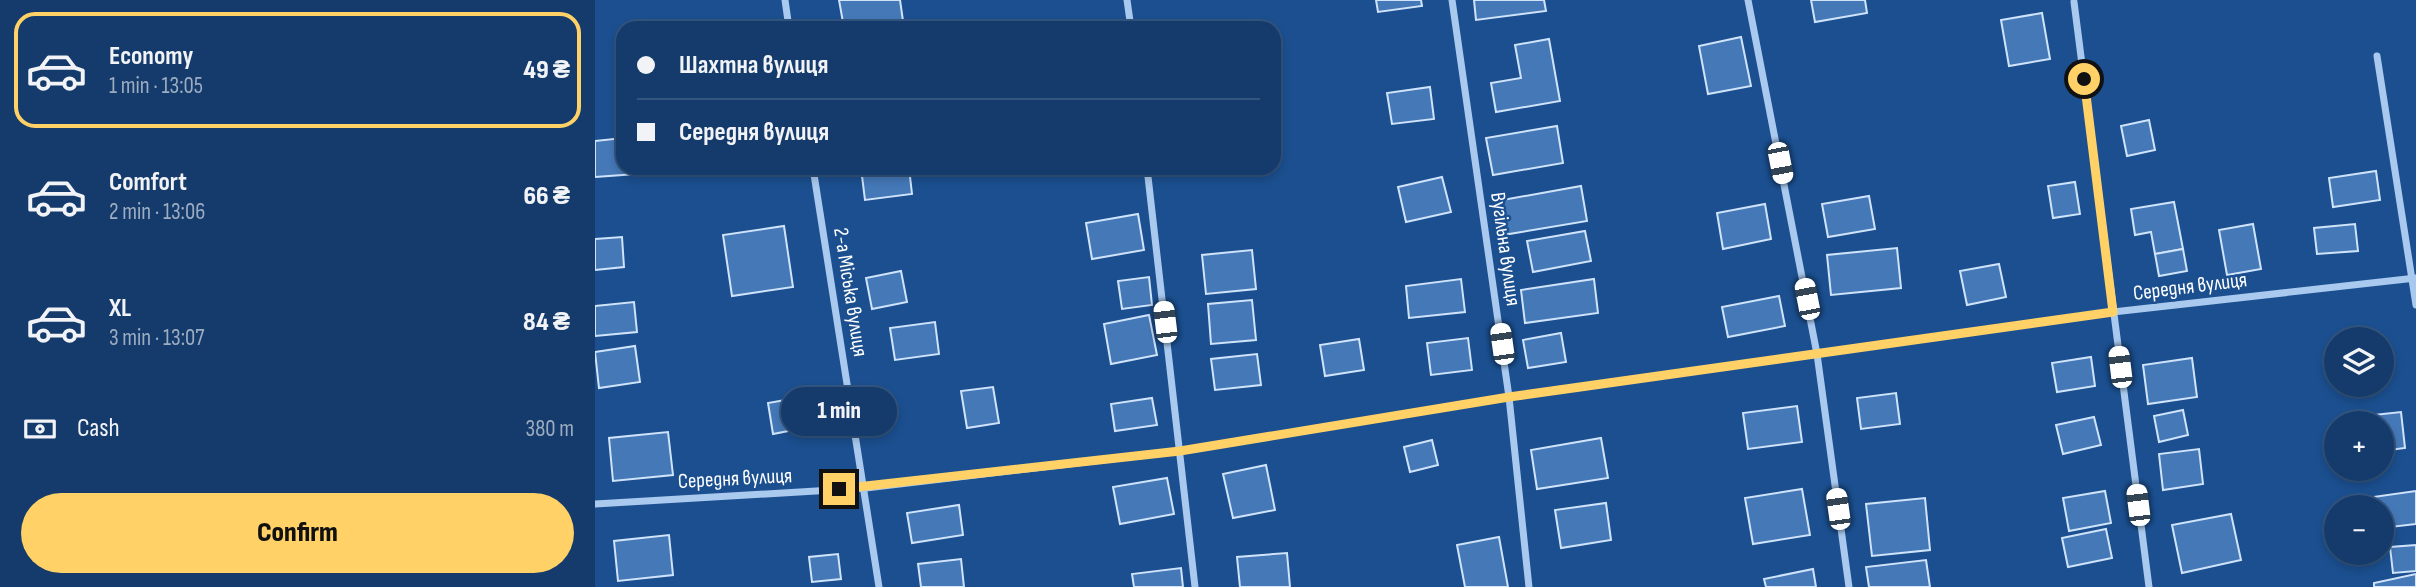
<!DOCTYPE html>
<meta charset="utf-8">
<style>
body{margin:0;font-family:"Sofia Sans Condensed",sans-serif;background:#214673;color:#f1f3f6;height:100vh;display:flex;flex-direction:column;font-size:26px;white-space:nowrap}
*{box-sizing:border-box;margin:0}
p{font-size:23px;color:#9dadc1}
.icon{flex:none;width:38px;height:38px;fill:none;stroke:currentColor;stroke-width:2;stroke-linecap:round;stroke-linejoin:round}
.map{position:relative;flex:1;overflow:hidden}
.details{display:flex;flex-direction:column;background:#143b6b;width:595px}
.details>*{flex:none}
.top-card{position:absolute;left:21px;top:21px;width:665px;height:154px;border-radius:21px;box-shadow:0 4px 10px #0003,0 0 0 2px #33557e;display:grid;align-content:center;height:154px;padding:0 21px;background:#143b6b}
.buttons{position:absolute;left:1729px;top:327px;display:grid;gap:14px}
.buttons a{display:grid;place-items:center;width:70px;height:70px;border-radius:50%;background:#143b6b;box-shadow:0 4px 10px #0003,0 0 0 2px #33557e;font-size:35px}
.end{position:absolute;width:32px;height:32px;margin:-16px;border:9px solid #ffd166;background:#111;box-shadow:0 0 0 4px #111}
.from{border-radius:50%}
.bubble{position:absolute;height:49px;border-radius:24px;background:#143b6b;box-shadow:0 4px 10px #0003,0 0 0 2px #33557e;font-size:23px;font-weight:800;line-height:49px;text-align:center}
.car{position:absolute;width:21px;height:42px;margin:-21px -10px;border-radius:9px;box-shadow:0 0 5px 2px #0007;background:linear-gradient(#fff 24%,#345 0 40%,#fff 0 76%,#345 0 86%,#fff 0)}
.top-card b{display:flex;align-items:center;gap:24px;height:66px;font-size:26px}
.top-card b+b{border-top:2px solid #33557e}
.top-card i{width:18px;height:18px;background:#f1f3f6}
ul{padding:12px 0 0;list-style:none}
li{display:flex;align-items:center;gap:21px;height:116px;margin:0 14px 10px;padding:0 7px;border:4px solid transparent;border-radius:21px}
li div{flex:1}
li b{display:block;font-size:26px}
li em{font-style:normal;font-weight:800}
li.current{border-color:#ffd166}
li>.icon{width:63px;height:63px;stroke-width:1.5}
.pay{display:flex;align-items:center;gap:18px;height:77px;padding:0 21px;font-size:26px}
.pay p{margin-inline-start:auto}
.primary-button{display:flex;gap:14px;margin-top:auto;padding:14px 21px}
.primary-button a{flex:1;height:80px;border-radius:42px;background:#ffd166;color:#111;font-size:28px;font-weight:800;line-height:80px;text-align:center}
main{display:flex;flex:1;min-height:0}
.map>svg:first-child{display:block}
.building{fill:#4478b7;stroke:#cfe3fa;stroke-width:2}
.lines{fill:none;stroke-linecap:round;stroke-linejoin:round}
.street{stroke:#a9c9ee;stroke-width:7}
.route{stroke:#ffd166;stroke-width:9}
.labels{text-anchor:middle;stroke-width:5;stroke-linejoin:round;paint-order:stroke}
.street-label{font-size:21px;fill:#fff;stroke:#1b4f8f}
</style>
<main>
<section class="details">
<ul>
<li class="current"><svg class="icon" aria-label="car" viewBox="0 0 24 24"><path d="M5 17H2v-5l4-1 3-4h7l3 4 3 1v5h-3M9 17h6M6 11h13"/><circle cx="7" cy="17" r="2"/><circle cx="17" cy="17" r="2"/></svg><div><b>Economy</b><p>1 min · 13:05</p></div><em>49 ₴</em></li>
<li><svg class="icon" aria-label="car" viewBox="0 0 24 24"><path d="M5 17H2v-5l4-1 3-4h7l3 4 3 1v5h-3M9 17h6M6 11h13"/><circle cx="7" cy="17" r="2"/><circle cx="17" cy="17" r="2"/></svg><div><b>Comfort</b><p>2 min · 13:06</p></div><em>66 ₴</em></li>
<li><svg class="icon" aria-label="car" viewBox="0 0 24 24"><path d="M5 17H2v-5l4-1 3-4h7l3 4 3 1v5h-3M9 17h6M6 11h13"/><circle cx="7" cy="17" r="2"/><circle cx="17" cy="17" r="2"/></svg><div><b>XL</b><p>3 min · 13:07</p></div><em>84 ₴</em></li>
</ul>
<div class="pay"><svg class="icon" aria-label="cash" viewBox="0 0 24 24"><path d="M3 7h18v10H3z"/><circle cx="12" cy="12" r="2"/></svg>Cash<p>380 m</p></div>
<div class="primary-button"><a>Confirm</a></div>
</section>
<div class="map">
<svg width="1821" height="587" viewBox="0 0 1821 587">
<rect width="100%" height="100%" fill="#1b4f8f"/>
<g class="building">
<polygon points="244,0 305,0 308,21 249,28"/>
<polygon points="781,0 826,0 827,6 783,12"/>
<polygon points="879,0 949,0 951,11 881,20"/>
<polygon points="1216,0 1270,0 1272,13 1220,22"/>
<polygon points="1447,13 1455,59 1414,66 1406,20"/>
<polygon points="620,22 621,28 581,28 581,26"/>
<polygon points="1146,37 1156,86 1113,94 1104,46"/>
<polygon points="954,39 965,101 901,112 896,83 926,78 920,45"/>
<polygon points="835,87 839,119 797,124 792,93"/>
<polygon points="1554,120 1560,150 1532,156 1526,126"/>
<polygon points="962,126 968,163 898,175 891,138"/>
<polygon points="28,138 28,168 41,168 41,174 0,177 0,141"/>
<polygon points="266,168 314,168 317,194 270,200"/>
<polygon points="1781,171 1785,200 1738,207 1734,178"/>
<polygon points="847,177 856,212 811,222 803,187"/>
<polygon points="1480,182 1485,214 1458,218 1453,186"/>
<polygon points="986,186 992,221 908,235 902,201"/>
<polygon points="1274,196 1280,229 1233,237 1227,204"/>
<polygon points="1579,202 1588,249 1560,254 1556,232 1540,235 1536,209"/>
<polygon points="1170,204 1176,239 1128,249 1122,213"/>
<polygon points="543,214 549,250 497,259 491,223"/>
<polygon points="1658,224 1666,269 1632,275 1624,230"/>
<polygon points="1760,224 1763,251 1722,254 1719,228"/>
<polygon points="189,226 198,287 137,296 128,235"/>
<polygon points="990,231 996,261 938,272 932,241"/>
<polygon points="27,237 29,267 0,270 0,239"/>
<polygon points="1302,248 1306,288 1236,295 1232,255"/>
<polygon points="1588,249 1592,271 1564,276 1560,254"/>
<polygon points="657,250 661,289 611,294 607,255"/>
<polygon points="1404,264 1411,297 1372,305 1365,271"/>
<polygon points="306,271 312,302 277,309 271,278"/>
<polygon points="554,277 557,305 527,309 523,281"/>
<polygon points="866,279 870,312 814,318 811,286"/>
<polygon points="999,279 1003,313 930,323 926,290"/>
<polygon points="1184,296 1190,326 1133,337 1127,307"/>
<polygon points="657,300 661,340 616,344 613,304"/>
<polygon points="39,302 42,332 0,336 0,306"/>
<polygon points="554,315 562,355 516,364 509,324"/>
<polygon points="340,322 344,354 300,360 295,328"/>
<polygon points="966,333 971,362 933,368 928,340"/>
<polygon points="873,338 877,370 836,375 832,343"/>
<polygon points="764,339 769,370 730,376 725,345"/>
<polygon points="40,346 45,382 4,388 0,352"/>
<polygon points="662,354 666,385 620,390 616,359"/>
<polygon points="1496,357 1500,386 1462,392 1457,363"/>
<polygon points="1597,358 1602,397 1553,404 1548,365"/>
<polygon points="398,387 404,423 372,428 366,391"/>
<polygon points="1301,393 1305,424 1266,429 1262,398"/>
<polygon points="213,396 219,426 178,434 173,403"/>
<polygon points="557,398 562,425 520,431 516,404"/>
<polygon points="1202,406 1207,442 1153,449 1148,413"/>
<polygon points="1588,410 1593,435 1564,442 1559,416"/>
<polygon points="1806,412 1810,448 1787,451 1787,424 1751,424 1751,418"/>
<polygon points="1499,417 1506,445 1468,454 1461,425"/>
<polygon points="73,432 78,475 18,481 14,438"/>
<polygon points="1006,438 1013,478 942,489 936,450"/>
<polygon points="837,440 843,465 815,472 809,447"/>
<polygon points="1604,449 1608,484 1568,490 1564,454"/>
<polygon points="671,465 680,510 638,518 628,474"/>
<polygon points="572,478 579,514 525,524 518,487"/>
<polygon points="1207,489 1215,535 1158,544 1150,498"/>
<polygon points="1510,491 1516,523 1474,531 1468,498"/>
<polygon points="1821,491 1821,524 1787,528 1787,508 1780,508 1778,497"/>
<polygon points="1330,498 1335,550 1277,556 1271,504"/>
<polygon points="1011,503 1016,540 966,548 960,510"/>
<polygon points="364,505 368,535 317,543 312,513"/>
<polygon points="1636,514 1646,560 1587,573 1577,525"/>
<polygon points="1511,529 1517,558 1473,567 1467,538"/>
<polygon points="74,535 78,575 23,581 19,541"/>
<polygon points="904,537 913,587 870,587 862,545"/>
<polygon points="1821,545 1821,571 1798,573 1795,547"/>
<polygon points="692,553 695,587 645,587 642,557"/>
<polygon points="243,554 246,579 217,582 214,557"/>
<polygon points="366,559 369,587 326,587 323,564"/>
<polygon points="1331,560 1335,587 1274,587 1271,567"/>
<polygon points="586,568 588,587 539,587 537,574"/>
<polygon points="1218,569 1221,587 1171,587 1169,579"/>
<polygon points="1821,574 1821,587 1779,587 1779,583"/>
</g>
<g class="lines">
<g class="street">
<polyline points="190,0 194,28"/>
<polyline points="532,0 536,28"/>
<polyline points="857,0 914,397 934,587"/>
<polyline points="1153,0 1222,354 1254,587"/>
<polyline points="1479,2 1554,587"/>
<polyline points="1782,56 1821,305"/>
<polyline points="218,168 284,587"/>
<polyline points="552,168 600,587"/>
<polyline points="0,504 271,488 585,451 914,397 1518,312 1821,278"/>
</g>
</g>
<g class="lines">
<polyline class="route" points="244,489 585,451 914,397 1518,312 1489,79"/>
</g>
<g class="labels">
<g class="street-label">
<text transform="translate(911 249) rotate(82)" y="7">Вугільна вулиця</text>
<text transform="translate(1595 286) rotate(-7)" y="7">Середня вулиця</text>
<text transform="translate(256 292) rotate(81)" y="7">2-а Міська вулиця</text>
<text transform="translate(140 478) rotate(-3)" y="7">Середня вулиця</text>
</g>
</g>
</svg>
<div class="buttons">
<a><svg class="icon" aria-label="layers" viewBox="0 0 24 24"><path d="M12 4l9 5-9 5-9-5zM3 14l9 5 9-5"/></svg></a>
<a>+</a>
<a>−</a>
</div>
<i class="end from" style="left:1489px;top:79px"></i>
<i class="end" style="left:244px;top:489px"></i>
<div class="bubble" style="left:186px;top:387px;width:116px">1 min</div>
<i class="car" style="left:1185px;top:163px;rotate:169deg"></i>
<i class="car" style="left:1212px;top:299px;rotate:349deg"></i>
<i class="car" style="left:570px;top:322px;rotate:353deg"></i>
<i class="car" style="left:907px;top:344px;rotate:352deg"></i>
<i class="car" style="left:1525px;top:367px;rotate:353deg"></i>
<i class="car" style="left:1543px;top:505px;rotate:353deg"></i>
<i class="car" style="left:1243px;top:509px;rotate:352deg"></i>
<div class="top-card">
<b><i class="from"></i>Шахтна вулиця</b>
<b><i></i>Середня вулиця</b>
</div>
</div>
</main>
